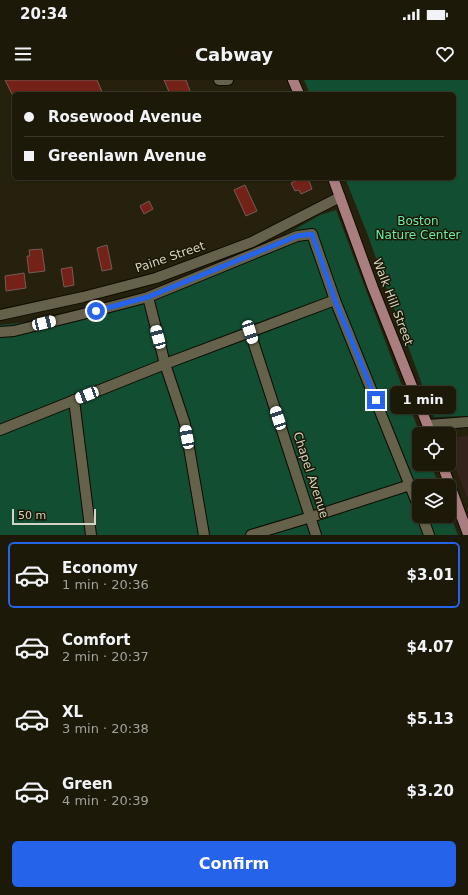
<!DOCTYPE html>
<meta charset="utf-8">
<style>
body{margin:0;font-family:"DejaVu Sans",sans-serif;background:#292617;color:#f1f3f6;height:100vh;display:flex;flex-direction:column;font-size:15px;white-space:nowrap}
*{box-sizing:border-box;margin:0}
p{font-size:13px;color:#a0a09c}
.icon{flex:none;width:22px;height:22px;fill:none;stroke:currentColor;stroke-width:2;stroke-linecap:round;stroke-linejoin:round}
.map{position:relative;height:455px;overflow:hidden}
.panel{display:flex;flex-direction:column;background:#1c1909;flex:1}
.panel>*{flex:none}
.banner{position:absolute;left:12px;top:12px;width:444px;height:88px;border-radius:6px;box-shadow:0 1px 3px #0004,0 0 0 1px #3a382a;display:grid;align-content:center;height:88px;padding:0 12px;background:#1c1909}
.tools{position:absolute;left:412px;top:347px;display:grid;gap:8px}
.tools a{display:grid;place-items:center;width:44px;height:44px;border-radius:6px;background:#1c1909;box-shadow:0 1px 3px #0004,0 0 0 1px #3a382a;font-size:20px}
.scale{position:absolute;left:12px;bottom:10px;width:84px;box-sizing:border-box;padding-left:4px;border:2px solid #d5d3c6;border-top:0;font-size:11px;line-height:14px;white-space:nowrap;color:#d5d3c6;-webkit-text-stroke:3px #1c1804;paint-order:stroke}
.end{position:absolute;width:18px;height:18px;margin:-9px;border:5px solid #2563eb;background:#fff;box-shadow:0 0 0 2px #fff}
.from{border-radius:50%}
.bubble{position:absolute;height:28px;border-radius:6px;background:#1c1909;box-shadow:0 1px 3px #0004,0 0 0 1px #3a382a;font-size:13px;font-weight:700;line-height:28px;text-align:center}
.car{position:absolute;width:12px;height:24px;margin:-12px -6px;border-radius:5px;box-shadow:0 0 3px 1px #0007;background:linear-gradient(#fff 24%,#345 0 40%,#fff 0 76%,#345 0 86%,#fff 0)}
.banner b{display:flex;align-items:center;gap:14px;height:38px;font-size:15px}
.banner b+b{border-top:1px solid #3a382a}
.banner i{width:10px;height:10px;background:#f1f3f6}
ul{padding:7px 0 0;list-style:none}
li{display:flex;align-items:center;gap:12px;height:66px;margin:0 8px 6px;padding:0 4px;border:2px solid transparent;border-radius:6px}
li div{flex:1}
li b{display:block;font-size:15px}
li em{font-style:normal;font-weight:700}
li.selected{border-color:#2563eb}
li>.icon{width:36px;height:36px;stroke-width:1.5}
.cta{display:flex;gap:8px;margin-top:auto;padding:8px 12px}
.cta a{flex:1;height:46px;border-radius:6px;background:#2563eb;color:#fff;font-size:16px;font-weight:700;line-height:46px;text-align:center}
.status{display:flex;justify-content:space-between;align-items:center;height:28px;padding:0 20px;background:#1c1909;direction:ltr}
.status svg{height:11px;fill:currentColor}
header{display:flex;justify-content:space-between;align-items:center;height:52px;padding:0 12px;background:#1c1909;font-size:18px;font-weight:700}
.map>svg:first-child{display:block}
.commercial{fill:#35231e}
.green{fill:#124e32}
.building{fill:#742218;stroke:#755b56}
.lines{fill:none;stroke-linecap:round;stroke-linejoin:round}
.minor-casing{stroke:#0e0b00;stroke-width:12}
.major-casing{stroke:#0e0b00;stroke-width:12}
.minor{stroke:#65614a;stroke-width:10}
.major{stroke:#aa7d7f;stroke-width:10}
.route{stroke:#2563eb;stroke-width:5}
.labels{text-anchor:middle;stroke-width:3;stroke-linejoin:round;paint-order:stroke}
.park-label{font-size:12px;fill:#6aeaa9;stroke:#1c1804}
.street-label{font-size:12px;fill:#d5d3c6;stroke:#1c1804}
</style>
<div class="status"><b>20:34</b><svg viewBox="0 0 49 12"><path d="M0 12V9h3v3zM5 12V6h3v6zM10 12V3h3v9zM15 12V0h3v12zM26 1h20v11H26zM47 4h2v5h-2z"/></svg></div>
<header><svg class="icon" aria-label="menu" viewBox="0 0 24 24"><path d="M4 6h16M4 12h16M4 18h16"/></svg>Cabway<svg class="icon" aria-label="heart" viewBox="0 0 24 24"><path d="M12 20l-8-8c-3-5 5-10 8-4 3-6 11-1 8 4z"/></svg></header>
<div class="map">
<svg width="468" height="455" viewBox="0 0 468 455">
<rect width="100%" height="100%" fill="#25210c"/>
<polygon class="commercial" points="468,356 468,419 449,373 449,358"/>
<g class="green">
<polygon points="304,0 468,0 468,336 434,337 391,220 367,153 345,98 454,98 454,14 310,14"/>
<polygon points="336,130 420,354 419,384 431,384 439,406 419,406 419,436 449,436 449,432 458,455 0,455 0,245 48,240 163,208 266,166 320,135"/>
</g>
<g class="building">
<polygon points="5,0 97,0 103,14 12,14"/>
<polygon points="164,0 186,0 191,14 170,14"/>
<polygon points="302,98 308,98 312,109 301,114 299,110 295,111 291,103"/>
<polygon points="245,105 257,131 246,136 234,110"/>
<polygon points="149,121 153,129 144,134 140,126"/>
<polygon points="107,165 112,189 102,191 97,168"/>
<polygon points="42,169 45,191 29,193 27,176 30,176 29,170"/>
<polygon points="72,187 74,205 64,207 61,189"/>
<polygon points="24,193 26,208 6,211 5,196"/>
</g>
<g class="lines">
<defs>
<g id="minor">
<polyline points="219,0 228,0"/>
<polyline points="148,217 165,284 185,344 204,455"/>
<polyline points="0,235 83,217 156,198 252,162 340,117"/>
<polyline points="0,252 14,251 83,234 148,217 297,156 312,154 335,220 419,428"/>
<polyline points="250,252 316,455"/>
<polyline points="74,320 91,455"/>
<polyline points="428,345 468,342"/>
<polyline points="0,350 165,284 335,220"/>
<polyline points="422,436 429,455"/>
<polyline points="251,455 311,437 410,405"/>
</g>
<g id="major">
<polyline points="293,0 299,14"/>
<polyline points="333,98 373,208 431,354"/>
<polyline points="442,384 468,454"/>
</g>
</defs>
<use href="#minor" class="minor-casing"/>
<use href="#major" class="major-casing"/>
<use href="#minor" class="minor"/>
<use href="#major" class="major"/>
</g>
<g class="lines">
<polyline class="route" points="96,231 148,217 297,156 312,154 335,220 376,320"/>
</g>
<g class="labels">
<g class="park-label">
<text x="418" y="145">Boston<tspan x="418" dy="14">Nature Center</tspan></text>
</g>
<g class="street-label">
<text transform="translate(170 177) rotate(-19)" y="4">Paine Street</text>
<text transform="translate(393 222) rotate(69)" y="4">Walk Hill Street</text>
<text transform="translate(311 395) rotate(72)" y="4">Chapel Avenue</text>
</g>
</g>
</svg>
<div class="tools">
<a><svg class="icon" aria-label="locate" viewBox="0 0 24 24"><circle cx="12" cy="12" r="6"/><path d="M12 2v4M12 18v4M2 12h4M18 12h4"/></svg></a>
<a><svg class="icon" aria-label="layers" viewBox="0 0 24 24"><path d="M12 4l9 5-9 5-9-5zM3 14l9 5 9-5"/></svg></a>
</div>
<div class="scale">50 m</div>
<i class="end from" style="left:96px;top:231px"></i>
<i class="end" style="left:376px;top:320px"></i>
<div class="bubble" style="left:390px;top:306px;width:66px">1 min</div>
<i class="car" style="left:44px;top:243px;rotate:77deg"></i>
<i class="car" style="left:250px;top:252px;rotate:162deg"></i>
<i class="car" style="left:158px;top:257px;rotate:345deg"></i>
<i class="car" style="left:87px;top:315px;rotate:249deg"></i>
<i class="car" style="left:278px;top:338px;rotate:342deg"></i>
<i class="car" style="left:187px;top:357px;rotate:350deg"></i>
<div class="banner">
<b><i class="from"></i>Rosewood Avenue</b>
<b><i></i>Greenlawn Avenue</b>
</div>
</div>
<section class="panel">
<ul>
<li class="selected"><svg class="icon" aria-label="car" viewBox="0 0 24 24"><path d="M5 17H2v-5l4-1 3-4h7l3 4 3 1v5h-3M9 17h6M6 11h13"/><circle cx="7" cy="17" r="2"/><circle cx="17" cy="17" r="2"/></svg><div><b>Economy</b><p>1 min · 20:36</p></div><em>$3.01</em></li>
<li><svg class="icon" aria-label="car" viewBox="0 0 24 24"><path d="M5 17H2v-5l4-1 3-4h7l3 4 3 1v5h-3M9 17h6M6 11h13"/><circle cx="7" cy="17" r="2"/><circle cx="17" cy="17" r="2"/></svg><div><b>Comfort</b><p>2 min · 20:37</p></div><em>$4.07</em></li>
<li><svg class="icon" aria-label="car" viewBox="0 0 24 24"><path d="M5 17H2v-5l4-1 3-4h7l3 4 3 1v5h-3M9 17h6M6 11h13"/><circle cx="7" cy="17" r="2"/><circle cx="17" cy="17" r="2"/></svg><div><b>XL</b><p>3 min · 20:38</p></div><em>$5.13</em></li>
<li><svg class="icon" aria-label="car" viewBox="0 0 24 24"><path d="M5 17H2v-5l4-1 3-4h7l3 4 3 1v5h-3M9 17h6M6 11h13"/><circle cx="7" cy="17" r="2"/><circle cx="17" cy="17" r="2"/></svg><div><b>Green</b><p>4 min · 20:39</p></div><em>$3.20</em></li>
</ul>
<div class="cta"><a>Confirm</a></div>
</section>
